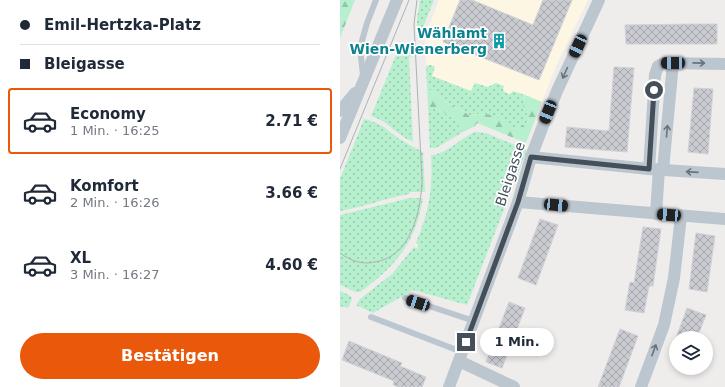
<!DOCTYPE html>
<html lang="de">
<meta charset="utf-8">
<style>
body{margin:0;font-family:"DejaVu Sans",sans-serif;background:#f6f6f7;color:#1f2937;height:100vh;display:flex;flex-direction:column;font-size:15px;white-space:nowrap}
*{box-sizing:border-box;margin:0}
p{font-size:13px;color:#747a83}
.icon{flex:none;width:22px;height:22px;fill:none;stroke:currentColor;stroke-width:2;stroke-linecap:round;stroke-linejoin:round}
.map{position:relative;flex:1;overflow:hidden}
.details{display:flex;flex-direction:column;background:#fff;width:340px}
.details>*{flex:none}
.hud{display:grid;align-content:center;height:88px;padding:0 20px;background:#fff}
.tools{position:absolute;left:329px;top:331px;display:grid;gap:8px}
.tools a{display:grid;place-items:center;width:44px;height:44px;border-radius:50%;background:#fff;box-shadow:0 2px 6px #0003;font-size:20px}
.end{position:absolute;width:18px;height:18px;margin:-9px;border:5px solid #444f5a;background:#fff;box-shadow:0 0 0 2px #fff}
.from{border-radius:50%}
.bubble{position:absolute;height:28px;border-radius:14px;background:#fff;box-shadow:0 2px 6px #0003;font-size:13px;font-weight:700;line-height:28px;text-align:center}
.car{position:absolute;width:12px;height:24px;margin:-12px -6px;border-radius:5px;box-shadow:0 0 3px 1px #0007;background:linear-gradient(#222 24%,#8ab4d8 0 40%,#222 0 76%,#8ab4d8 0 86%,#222 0)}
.hud b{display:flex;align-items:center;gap:14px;height:38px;font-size:15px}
.hud b+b{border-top:1px solid #e0e1e3}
.hud i{width:10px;height:10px;background:#1f2937}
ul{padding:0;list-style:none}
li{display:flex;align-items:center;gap:12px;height:66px;margin:0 8px 6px;padding:0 12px;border:2px solid transparent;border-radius:4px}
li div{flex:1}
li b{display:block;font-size:15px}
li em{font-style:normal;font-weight:700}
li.selected{border-color:#ea580c}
li>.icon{width:36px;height:36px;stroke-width:1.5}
.button{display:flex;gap:8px;margin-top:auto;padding:8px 20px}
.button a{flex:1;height:46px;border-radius:24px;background:#ea580c;color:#fff;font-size:16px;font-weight:700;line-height:46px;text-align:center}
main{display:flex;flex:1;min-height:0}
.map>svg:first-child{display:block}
.commercial{fill:#fcf6e3}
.grass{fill:url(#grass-dots)}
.forest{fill:url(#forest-firs)}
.building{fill:url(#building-cross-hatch);stroke:#d0d2d8}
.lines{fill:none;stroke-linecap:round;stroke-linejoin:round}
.service{stroke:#bcc6cf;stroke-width:6}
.minor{stroke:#bcc6cf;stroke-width:12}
.tram{stroke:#aeb1b7;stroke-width:1}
.oneway{stroke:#68737d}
.route{stroke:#444f5a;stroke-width:5}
.labels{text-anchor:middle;stroke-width:3.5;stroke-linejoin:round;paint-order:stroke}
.culture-label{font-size:14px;font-weight:bold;fill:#0d838f;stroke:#fff;text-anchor:end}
.street-label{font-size:14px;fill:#444f5a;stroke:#fff}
</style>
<main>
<section class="details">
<div class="hud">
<b><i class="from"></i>Emil-Hertzka-Platz</b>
<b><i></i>Bleigasse</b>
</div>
<ul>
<li class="selected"><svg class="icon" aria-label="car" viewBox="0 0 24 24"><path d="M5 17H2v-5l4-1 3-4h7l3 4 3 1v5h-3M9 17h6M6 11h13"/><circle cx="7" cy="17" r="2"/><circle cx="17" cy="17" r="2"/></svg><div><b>Economy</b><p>1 Min. · 16:25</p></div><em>2.71 €</em></li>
<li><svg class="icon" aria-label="car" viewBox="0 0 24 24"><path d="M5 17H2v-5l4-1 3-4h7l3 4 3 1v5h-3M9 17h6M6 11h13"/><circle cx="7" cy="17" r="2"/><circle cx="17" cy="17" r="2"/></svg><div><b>Komfort</b><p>2 Min. · 16:26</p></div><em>3.66 €</em></li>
<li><svg class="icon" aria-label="car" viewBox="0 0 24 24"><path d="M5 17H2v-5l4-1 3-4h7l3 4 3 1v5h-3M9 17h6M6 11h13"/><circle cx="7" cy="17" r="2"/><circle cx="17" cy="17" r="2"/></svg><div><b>XL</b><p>3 Min. · 16:27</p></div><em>4.60 €</em></li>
</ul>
<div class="button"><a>Bestätigen</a></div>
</section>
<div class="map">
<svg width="385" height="387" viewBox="0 0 385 387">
<defs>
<pattern id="grass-dots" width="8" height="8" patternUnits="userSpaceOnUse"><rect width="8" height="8" fill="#b7f0cf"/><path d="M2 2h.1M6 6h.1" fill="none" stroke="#96c5ab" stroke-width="1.8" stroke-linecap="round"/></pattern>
<pattern id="forest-firs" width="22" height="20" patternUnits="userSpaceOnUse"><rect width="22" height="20" fill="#b7f0cf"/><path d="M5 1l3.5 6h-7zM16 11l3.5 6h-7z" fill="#96c5ab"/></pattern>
<pattern id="building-cross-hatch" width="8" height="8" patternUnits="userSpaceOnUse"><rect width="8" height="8" fill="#c9cbd1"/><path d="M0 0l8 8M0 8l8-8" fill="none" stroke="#a5a7ad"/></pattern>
</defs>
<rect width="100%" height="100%" fill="#efecec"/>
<polygon class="commercial" points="99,0 248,0 217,64 186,143 88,103 85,37"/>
<g class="grass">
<polygon points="80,0 94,0 82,30 77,34 77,19"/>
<path d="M74 42V56L69 57 73 142C56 135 50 122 31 116L61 43Z"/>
<path d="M91 65 95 67 92 76 131 91 135 83 148 87 156 83 164 86 163 90 166 93 170 94 173 91 185 95C181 111 188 107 189 119L185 125 176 129 169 127 164 121 139 114 131 116 109 104 87 88 86 66Z"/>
<path d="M88 107C106 111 114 117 123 132L96 148H90Z"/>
<path d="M24 119C41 123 45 128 58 138 66 143 75 148 83 152L85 192H70L69 194C46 198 24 207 0 211V179Z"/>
<path d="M135 132 146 133 187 150 127 305 73 290 33 313 16 305 20 299 52 274 74 247 77 249 79 245 76 243C89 211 93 189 91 155 108 154 120 138 135 132Z"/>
<path d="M70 198H83C76 242 56 266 20 292H16L0 285V215Z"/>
<polygon points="0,291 9,295 12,298 11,302 8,308 0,306"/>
</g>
<g class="forest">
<polygon points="0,0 15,0 0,38"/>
<path d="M87 88 109 104 131 116C143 113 153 114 163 120 169 124 169 127 176 129 199 118 184 118 183 104 183 101 185 98 185 95L202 102 186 143 137 123 135 126 123 132C114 117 106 111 88 107Z"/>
</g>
<g class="building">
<polygon points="120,0 132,0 193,25 203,0 232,0 199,80 103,42"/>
<polygon points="354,24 377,24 377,44 286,44 285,25"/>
<polygon points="274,67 294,68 287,152 225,147 227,127 269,131"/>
<polygon points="354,88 373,89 368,154 348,152"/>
<polygon points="200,219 218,225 196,285 178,278"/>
<polygon points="303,227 321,229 313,286 309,286 304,313 285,310 290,282 294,283"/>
<polygon points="356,233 375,236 367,292 349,289"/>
<polygon points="169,302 185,308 162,368 146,362"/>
<polygon points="347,308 366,315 357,338 336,338"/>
<polygon points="280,329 298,336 279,387 258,387"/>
<polygon points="9,341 62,363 60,366 86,377 82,387 59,387 53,385 54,381 2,360"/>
</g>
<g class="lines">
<g class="service">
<polyline points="23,75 20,48 27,23 36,0"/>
<polyline points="65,298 134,321"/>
<polyline points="31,317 122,352"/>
</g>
<g class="minor">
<polyline points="0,111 15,93"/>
<polyline points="0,138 57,0"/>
<polyline points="191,157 309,169 385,174"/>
<polyline points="309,169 315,75 318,66 324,63 385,64"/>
<polyline points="323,170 333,63"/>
<polyline points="178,202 385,219"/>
<polyline points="316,214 319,169"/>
<polyline points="119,361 174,387"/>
<polyline points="109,387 178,202 191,157 204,123 217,91 259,0"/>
<polyline points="301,387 324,325 334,278 341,216"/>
</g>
<g class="tram">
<polyline points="0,169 69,0"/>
<path d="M0 253C11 261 22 265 35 262 71 257 81 211 82 180L74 24 77 0"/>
</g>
</g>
<defs><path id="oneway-shaft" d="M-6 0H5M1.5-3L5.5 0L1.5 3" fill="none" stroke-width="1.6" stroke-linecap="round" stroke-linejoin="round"/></defs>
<g class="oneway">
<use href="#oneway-shaft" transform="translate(359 63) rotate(1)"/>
<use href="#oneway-shaft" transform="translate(225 73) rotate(114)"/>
<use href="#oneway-shaft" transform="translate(327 131) rotate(-85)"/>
<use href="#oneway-shaft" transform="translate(352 172) rotate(-176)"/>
<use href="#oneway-shaft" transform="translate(314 350) rotate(-70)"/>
</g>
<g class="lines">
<polyline class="route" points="126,342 178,202 191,157 309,169 314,90"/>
</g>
<defs>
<symbol id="building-bare" viewBox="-9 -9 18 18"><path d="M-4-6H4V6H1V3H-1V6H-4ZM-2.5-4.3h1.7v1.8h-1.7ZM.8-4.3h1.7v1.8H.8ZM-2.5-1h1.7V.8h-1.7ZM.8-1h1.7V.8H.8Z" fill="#0f9aa8" stroke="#fff" stroke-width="2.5" paint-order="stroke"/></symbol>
</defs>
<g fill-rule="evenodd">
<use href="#building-bare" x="148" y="30" width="22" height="22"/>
</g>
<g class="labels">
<g class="culture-label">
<text x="147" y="38">Wählamt<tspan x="147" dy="16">Wien-Wienerberg</tspan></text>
</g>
<g class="street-label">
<text transform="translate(170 174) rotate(-72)" y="5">Bleigasse</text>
</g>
</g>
</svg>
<div class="tools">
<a><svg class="icon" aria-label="layers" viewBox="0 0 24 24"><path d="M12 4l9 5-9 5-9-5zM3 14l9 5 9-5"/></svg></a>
</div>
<i class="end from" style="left:314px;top:90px"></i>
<i class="end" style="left:126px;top:342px"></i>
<div class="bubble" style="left:140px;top:328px;width:74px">1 Min.</div>
<i class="car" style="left:238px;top:46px;rotate:205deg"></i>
<i class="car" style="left:333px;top:63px;rotate:270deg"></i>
<i class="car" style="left:208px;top:112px;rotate:202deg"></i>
<i class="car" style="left:216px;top:205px;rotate:95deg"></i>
<i class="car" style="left:329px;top:215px;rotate:274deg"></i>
<i class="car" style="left:78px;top:303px;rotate:288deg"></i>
</div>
</main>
